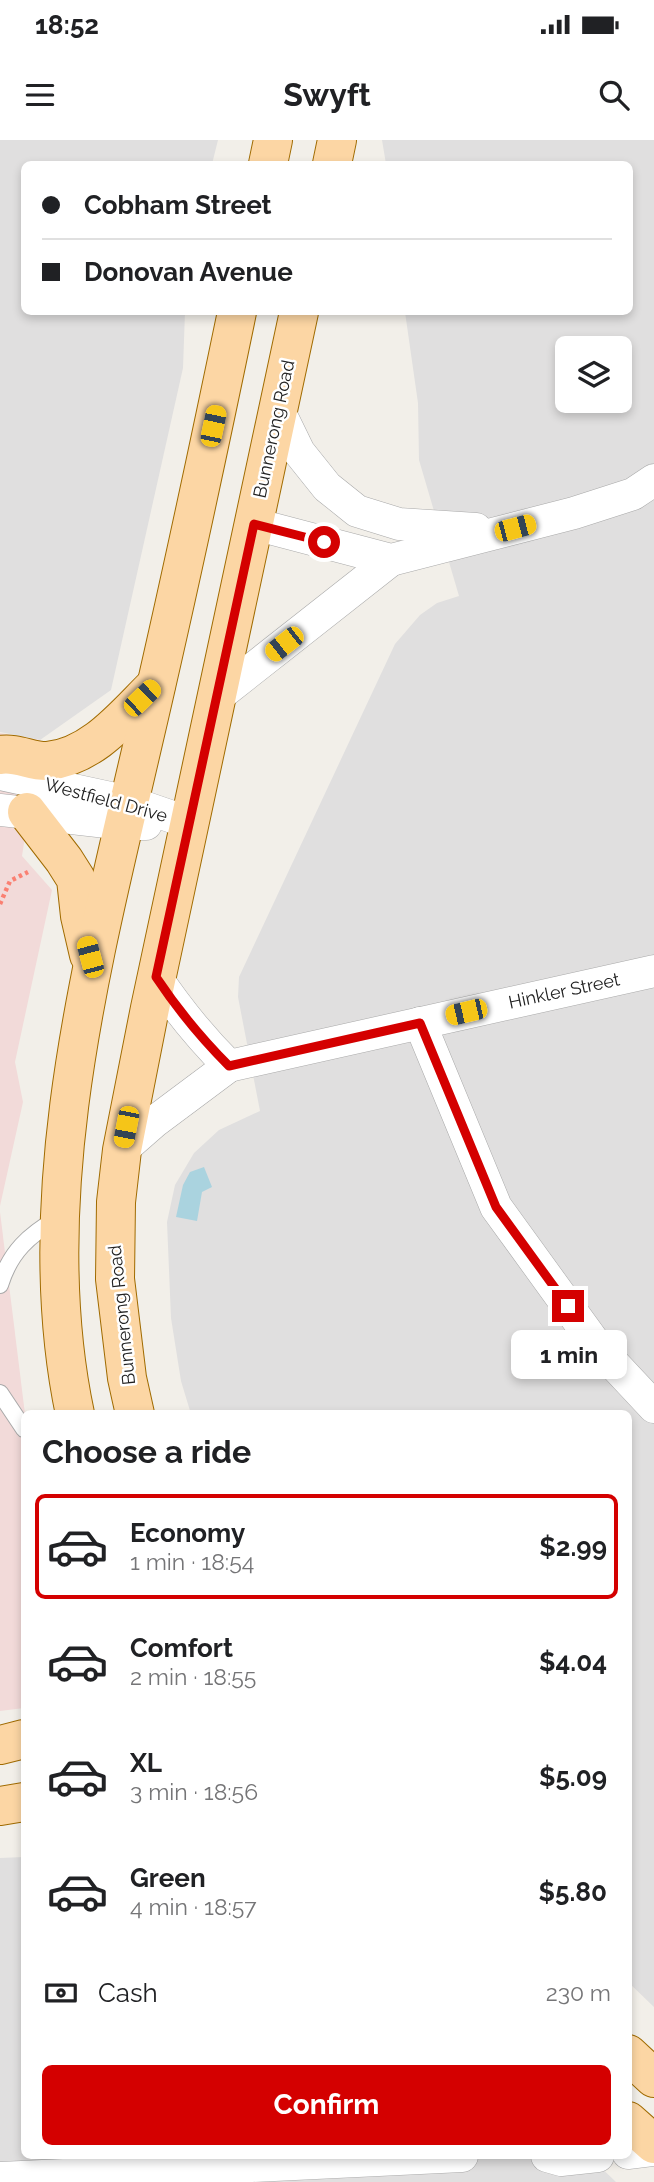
<!DOCTYPE html>
<meta charset="utf-8">
<style>
body{margin:0;font-family:Raleway,sans-serif;background:#f2f2f2;color:#202124;height:100vh;display:flex;flex-direction:column;font-size:26px;white-space:nowrap}
*{box-sizing:border-box;margin:0}
p{font-size:23px;color:#757577}
.icon{flex:none;width:38px;height:38px;fill:none;stroke:currentColor;stroke-width:2;stroke-linecap:round;stroke-linejoin:round}
.map{position:relative;flex:1;overflow:hidden}
.details{position:absolute;left:21px;top:1270px;width:611px;height:749px;display:flex;flex-direction:column;background:#fff;border-radius:10px;box-shadow:0 4px 10px #0003}
.details>*{flex:none}
.hud{position:absolute;left:21px;top:21px;width:612px;height:154px;border-radius:10px;box-shadow:0 4px 10px #0003;display:grid;align-content:center;height:154px;padding:0 21px;background:#fff}
.buttons{position:absolute;left:555px;top:196px;display:grid;gap:14px}
.buttons a{display:grid;place-items:center;width:77px;height:77px;border-radius:10px;background:#fff;box-shadow:0 4px 10px #0003;font-size:35px}
.end{position:absolute;width:32px;height:32px;margin:-16px;border:9px solid #d40000;background:#fff;box-shadow:0 0 0 4px #fff}
.from{border-radius:50%}
.bubble{position:absolute;height:49px;border-radius:10px;background:#fff;box-shadow:0 4px 10px #0003;font-size:23px;font-weight:700;line-height:49px;text-align:center}
.car{position:absolute;width:21px;height:42px;margin:-21px -10px;border-radius:9px;box-shadow:0 0 5px 2px #0007;background:linear-gradient(#f5c518 24%,#345 0 40%,#f5c518 0 76%,#345 0 86%,#f5c518 0)}
.hud b{display:flex;align-items:center;gap:24px;height:66px;font-size:26px}
.hud b+b{border-top:2px solid #e0e0e0}
.hud i{width:18px;height:18px;background:#202124}
ul{padding:0;list-style:none}
li{display:flex;align-items:center;gap:21px;height:105px;margin:0 14px 10px;padding:0 7px;border:4px solid transparent;border-radius:10px}
li div{flex:1}
li b{display:block;font-size:26px}
li em{font-style:normal;font-weight:700}
li.current{border-color:#d40000}
li>.icon{width:63px;height:63px;stroke-width:1.5}
h2{padding:0 21px;font-size:32px;line-height:84px}
.pay{display:flex;align-items:center;gap:18px;height:77px;padding:0 21px;font-size:26px}
.pay p{margin-inline-start:auto}
.action{display:flex;gap:14px;margin-top:auto;padding:14px 21px}
.action a{flex:1;height:80px;border-radius:10px;background:#d40000;color:#fff;font-size:28px;font-weight:700;line-height:80px;text-align:center}
.status{display:flex;justify-content:space-between;align-items:center;height:49px;padding:0 35px;background:#fff;direction:ltr}
.status svg{height:19px;fill:currentColor}
header{display:flex;justify-content:space-between;align-items:center;height:91px;padding:0 21px;background:#fff;font-size:32px;font-weight:700}
.map>svg:first-child{display:block}
.residential{fill:#e0dfdf;fill-rule:evenodd}
.commercial{fill:#f2dad9}
.water{fill:#aad3df}
.lines{fill:none;stroke-linecap:round;stroke-linejoin:round}
.service-casing{stroke:#a9a9a9;stroke-width:18}
.minor-casing{stroke:#a9a9a9;stroke-width:33}
.primary-casing{stroke:#a06b00;stroke-width:40}
.path{stroke:#fa8072;stroke-width:4.5;stroke-dasharray:3.5 3.5;stroke-linecap:butt}
.service{stroke:#fff;stroke-width:16}
.minor{stroke:#fff;stroke-width:32}
.primary{stroke:#fcd6a4;stroke-width:38}
.route{stroke:#d40000;stroke-width:9}
.labels{text-anchor:middle;stroke-width:5;stroke-linejoin:round;paint-order:stroke}
.street-label{font-size:18px;fill:#222;stroke:#fff}
</style>
<div class="status"><b>18:52</b><svg viewBox="0 0 49 12"><path d="M0 12V9h3v3zM5 12V6h3v6zM10 12V3h3v9zM15 12V0h3v12zM26 1h20v11H26zM47 4h2v5h-2z"/></svg></div>
<header><svg class="icon" aria-label="menu" viewBox="0 0 24 24"><path d="M4 6h16M4 12h16M4 18h16"/></svg>Swyft<svg class="icon" aria-label="search" viewBox="0 0 24 24"><circle cx="10" cy="10" r="6"/><path d="M15 15l6 6"/></svg></header>
<div class="map">
<svg width="654" height="2042" viewBox="0 0 654 2042">
<rect width="100%" height="100%" fill="#f2efe9"/>
<g class="residential">
<polygon points="0,0 218,0 212,24 24,24 24,172 185,172 183,228 111,550 40,600 0,592"/>
<path d="M382 0H654V1867L628 1842V1274H191L181 1241 171 1178 167 1082 175 1045 194 1013 219 990 260 971 238 857 239 837 395 504 420 475 437 463 459 456 419 320 418 263 405 172H630V24H386ZM567 208H620V261H567Z"/>
<polygon points="24,1717 24,2016 589,2016 616,2042 0,2042 0,1718"/>
</g>
<g class="commercial">
<polygon points="0,593 40,600 22,716 52,750 15,922 23,962 0,1066"/>
<polygon points="0,1072 25,1274 24,1568 0,1571"/>
</g>
<polygon class="water" points="204,1027 212,1047 202,1052 197,1081 176,1077 183,1045 190,1032"/>
<g class="lines">
<defs>
<g id="service">
<path d="M0 1145C10 1112 29 1095 58 1078"/>
<polyline points="0,1253 24,1289"/>
</g>
<g id="minor">
<polyline points="278,269 299,312 327,347 357,371 399,384 476,389"/>
<polyline points="254,384 391,420 574,373 633,354 654,340"/>
<polyline points="217,557 391,420"/>
<polyline points="0,634 129,662 190,683"/>
<polyline points="0,670 124,684 146,684"/>
<polyline points="420,883 496,1067 596,1205 654,1267"/>
<polyline points="229,926 654,831"/>
<path d="M122 1010 154 982 229 926C201 898 178 870 156 837"/>
<polyline points="628,2013 654,2010"/>
<polyline points="547,2016 561,2020 598,2016"/>
<polyline points="0,2038 462,2016"/>
</g>
<g id="primary">
<polyline points="268,24 273,0"/>
<polyline points="332,24 337,0"/>
<path d="M0 615C17 612 32 622 48 621 94 616 125 575 156 545"/>
<polyline points="27,672 64,720 76,739 80,776 89,815"/>
<path d="M75 1274C29 1057 93 819 142 607 176 462 207 317 237 172"/>
<polyline points="135,1274 127,1238 115,1139 116,1062 122,1010 150,868 299,172"/>
<polyline points="0,1605 24,1599"/>
<polyline points="0,1666 24,1662"/>
<polyline points="628,1914 654,1938"/>
<polyline points="628,1981 654,2004"/>
</g>
</defs>
<use href="#service" class="service-casing"/>
<use href="#minor" class="minor-casing"/>
<use href="#primary" class="primary-casing"/>
<polyline class="path" points="0,764 10,741 28,732"/>
<use href="#service" class="service"/>
<use href="#minor" class="minor"/>
<use href="#primary" class="primary"/>
</g>
<g class="lines">
<path class="route" d="M324 402 254 384 156 837C178 870 201 898 229 926L420 883 496 1067 568 1166"/>
</g>
<g class="labels">
<g class="street-label">
<text transform="translate(274 289) rotate(-78)" y="6">Bunnerong Road</text>
<text transform="translate(106 660) rotate(15)" y="6">Westfield Drive</text>
<text transform="translate(564 851) rotate(-12)" y="6">Hinkler Street</text>
<text transform="translate(122 1175) rotate(-96)" y="6">Bunnerong Road</text>
</g>
</g>
</svg>
<div class="buttons">
<a><svg class="icon" aria-label="layers" viewBox="0 0 24 24"><path d="M12 4l9 5-9 5-9-5zM3 14l9 5 9-5"/></svg></a>
</div>
<i class="end from" style="left:324px;top:402px"></i>
<i class="end" style="left:568px;top:1166px"></i>
<div class="bubble" style="left:511px;top:1190px;width:116px">1 min</div>
<i class="car" style="left:213px;top:286px;rotate:12deg"></i>
<i class="car" style="left:515px;top:388px;rotate:75deg"></i>
<i class="car" style="left:284px;top:504px;rotate:232deg"></i>
<i class="car" style="left:142px;top:558px;rotate:46deg"></i>
<i class="car" style="left:90px;top:817px;rotate:345deg"></i>
<i class="car" style="left:466px;top:872px;rotate:257deg"></i>
<i class="car" style="left:126px;top:987px;rotate:191deg"></i>
<div class="hud">
<b><i class="from"></i>Cobham Street</b>
<b><i></i>Donovan Avenue</b>
</div>
<section class="details">
<h2>Choose a ride</h2>
<ul>
<li class="current"><svg class="icon" aria-label="car" viewBox="0 0 24 24"><path d="M5 17H2v-5l4-1 3-4h7l3 4 3 1v5h-3M9 17h6M6 11h13"/><circle cx="7" cy="17" r="2"/><circle cx="17" cy="17" r="2"/></svg><div><b>Economy</b><p>1 min · 18:54</p></div><em>$2.99</em></li>
<li><svg class="icon" aria-label="car" viewBox="0 0 24 24"><path d="M5 17H2v-5l4-1 3-4h7l3 4 3 1v5h-3M9 17h6M6 11h13"/><circle cx="7" cy="17" r="2"/><circle cx="17" cy="17" r="2"/></svg><div><b>Comfort</b><p>2 min · 18:55</p></div><em>$4.04</em></li>
<li><svg class="icon" aria-label="car" viewBox="0 0 24 24"><path d="M5 17H2v-5l4-1 3-4h7l3 4 3 1v5h-3M9 17h6M6 11h13"/><circle cx="7" cy="17" r="2"/><circle cx="17" cy="17" r="2"/></svg><div><b>XL</b><p>3 min · 18:56</p></div><em>$5.09</em></li>
<li><svg class="icon" aria-label="car" viewBox="0 0 24 24"><path d="M5 17H2v-5l4-1 3-4h7l3 4 3 1v5h-3M9 17h6M6 11h13"/><circle cx="7" cy="17" r="2"/><circle cx="17" cy="17" r="2"/></svg><div><b>Green</b><p>4 min · 18:57</p></div><em>$5.80</em></li>
</ul>
<div class="pay"><svg class="icon" aria-label="cash" viewBox="0 0 24 24"><path d="M3 7h18v10H3z"/><circle cx="12" cy="12" r="2"/></svg>Cash<p>230 m</p></div>
<div class="action"><a>Confirm</a></div>
</section>
</div>
